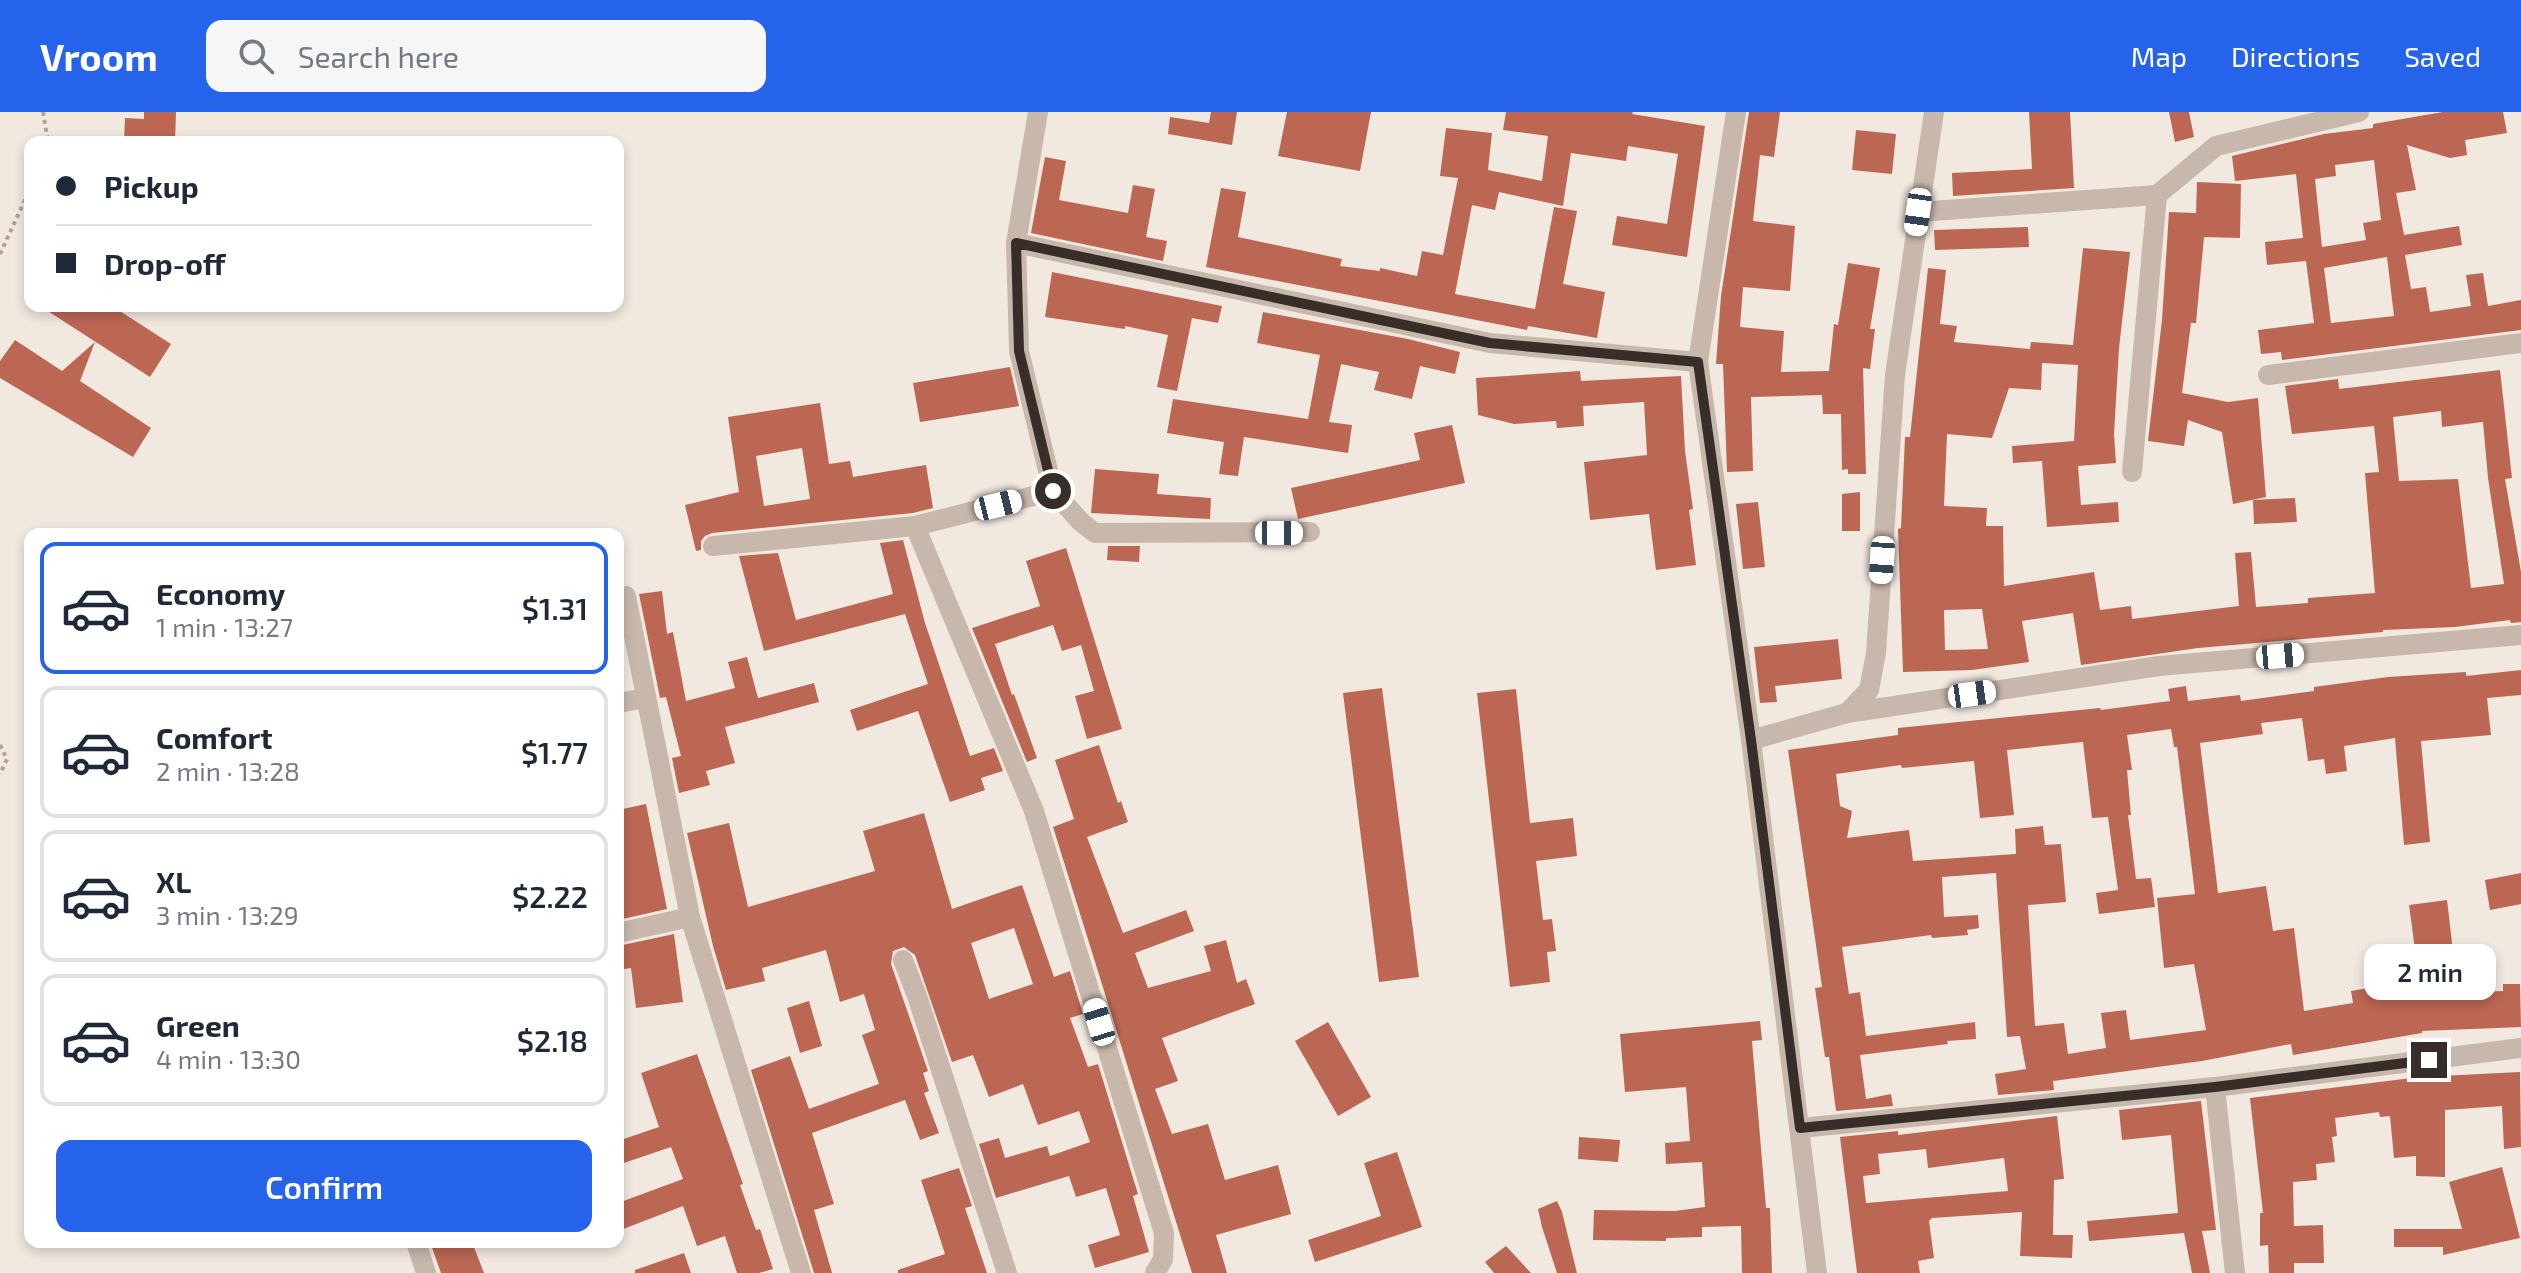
<!DOCTYPE html>
<meta charset="utf-8">
<style>
body{margin:0;font-family:"Exo 2",sans-serif;background:#f6f6f7;color:#1f2937;height:100vh;display:flex;flex-direction:column;font-size:30px;white-space:nowrap}
*{box-sizing:border-box;margin:0}
p{font-size:26px;color:#747a83}
.icon{flex:none;width:44px;height:44px;fill:none;stroke:currentColor;stroke-width:2;stroke-linecap:round;stroke-linejoin:round}
.map{position:relative;flex:1;overflow:hidden}
.drawer{position:absolute;left:24px;top:416px;width:600px;height:720px;display:flex;flex-direction:column;background:#fff;border-radius:16px;box-shadow:0 4px 12px #0003}
.drawer>*{flex:none}
.guide{position:absolute;left:24px;top:24px;width:600px;height:176px;border-radius:16px;box-shadow:0 4px 12px #0003;display:grid;align-content:center;height:176px;padding:0 32px;background:#fff}
.end{position:absolute;width:36px;height:36px;margin:-18px;border:10px solid #372e2a;background:#fff;box-shadow:0 0 0 4px #fff}
.from{border-radius:50%}
.bubble{position:absolute;height:56px;border-radius:16px;background:#fff;box-shadow:0 4px 12px #0003;font-size:26px;font-weight:600;line-height:56px;text-align:center}
.car{position:absolute;width:24px;height:48px;margin:-24px -12px;border-radius:10px;box-shadow:0 0 6px 2px #0007;background:linear-gradient(#fff 24%,#345 0 40%,#fff 0 76%,#345 0 86%,#fff 0)}
.guide b{display:flex;align-items:center;gap:28px;height:76px;font-size:30px}
.guide b+b{border-top:2px solid #e0e1e3}
.guide i{width:20px;height:20px;background:#1f2937}
ul{padding:14px 0 0;list-style:none}
li{display:flex;align-items:center;gap:24px;height:132px;margin:0 16px 12px;padding:0 16px;border:4px solid #e0e1e3;border-radius:16px}
li div{flex:1}
li b{display:block;font-size:30px}
li em{font-style:normal;font-weight:600}
li.current{border-color:#2563eb}
li>.icon{width:72px;height:72px;stroke-width:1.5}
.action{display:flex;gap:16px;margin-top:auto;padding:16px 32px}
.action a{flex:1;height:92px;border-radius:16px;background:#2563eb;color:#fff;font-size:32px;font-weight:600;line-height:92px;text-align:center}
header{display:flex;align-items:center;gap:48px;box-sizing:border-box;height:112px;padding:0 40px;background:#2563eb;color:#fff}
header strong{font-size:38px}
nav{display:flex;gap:44px;margin-inline-start:auto;font-size:28px}
.search{width:560px;height:72px;background:#f6f6f7;display:flex;align-items:center;gap:20px;box-sizing:border-box;padding:0 28px;border-radius:16px;color:#747a83;font-size:30px}
.map>svg:first-child{display:block}
.building{fill:#bc6753;fill-rule:evenodd}
.lines{fill:none;stroke-linecap:round;stroke-linejoin:round}
.path{stroke:#b4a297;stroke-width:4;stroke-dasharray:4 4;stroke-linecap:butt}
.street{stroke:#c8b8ac;stroke-width:20}
.route{stroke:#372e2a;stroke-width:10}
</style>
<header>
<strong>Vroom</strong>
<div class="search"><svg class="icon" aria-label="search" viewBox="0 0 24 24"><circle cx="10" cy="10" r="6"/><path d="M15 15l6 6"/></svg>Search here</div>
<nav><a>Map</a><a>Directions</a><a>Saved</a></nav>
</header>
<div class="map">
<svg width="2521" height="1161" viewBox="0 0 2521 1161">
<rect width="100%" height="100%" fill="#f1e8e0"/>
<g class="building">
<polygon points="144,0 176,0 175,30 124,29 125,6 144,7"/>
<polygon points="1211,0 1237,0 1232,33 1168,22 1170,5 1209,11"/>
<polygon points="1287,0 1371,0 1360,59 1278,44"/>
<polygon points="1506,0 1633,0 1632,2 1705,14 1687,145 1612,133 1617,104 1667,112 1678,42 1628,34 1626,49 1571,41 1563,94 1499,80 1495,98 1472,93 1455,182 1535,197 1554,95 1577,99 1563,172 1605,180 1597,226 1528,214 1527,218 1206,155 1221,76 1246,80 1238,125 1342,147 1340,154 1380,159 1380,156 1417,164 1422,139 1443,143 1458,66 1440,64 1446,16 1492,21 1488,58 1542,69 1548,24 1503,18"/>
<polygon points="1749,0 1780,0 1774,45 1760,43 1753,109 1795,114 1790,179 1743,175 1740,215 1784,219 1781,260 1829,259 1834,212 1838,213 1848,151 1880,156 1870,217 1875,217 1870,257 1863,256 1866,362 1848,362 1848,357 1842,358 1841,302 1823,302 1822,283 1751,285 1753,359 1727,360 1723,252 1716,252 1721,184"/>
<polygon points="2029,0 2070,0 2074,76 1953,84 1952,61 2032,57"/>
<polygon points="2169,0 2189,0 2194,25 2175,30"/>
<path d="M2443 0H2503L2507 21 2465 28 2467 43 2450 46 2407 33 2416 78 2396 81 2404 123 2459 114 2462 133 2405 143 2411 177 2426 175 2430 200 2471 194 2466 163 2483 161 2488 194 2521 188V218L2282 248 2281 240 2261 242 2258 218 2314 211 2306 149 2267 153 2265 130 2303 126 2296 62 2235 69 2232 44 2324 22 2373 16V12ZM2374 48 2381 108 2363 111 2366 128 2322 135 2315 67 2336 64 2335 53ZM2387 145 2394 204 2331 211 2324 156Z"/>
<polygon points="1856,18 1896,22 1892,62 1852,58"/>
<polygon points="1045,45 1066,49 1059,88 1128,101 1133,73 1155,77 1146,125 1167,129 1163,149 1031,121"/>
<polygon points="2197,70 2241,72 2240,126 2204,125 2196,211 2191,211 2182,281 2228,290 2258,286 2266,385 2233,392 2222,320 2188,308 2184,334 2148,329 2162,208 2169,100 2196,101"/>
<polygon points="2028,115 2029,135 1935,138 1934,118"/>
<path d="M2083 136 2130 140 2119 236 2114 322 2116 351 2078 354 2081 393 2118 390 2119 410 2047 415 2042 349 2013 351 2012 334 2074 329 2078 253 2042 251 2041 278 2009 276 1992 326 1947 322 1944 394 1987 396 1986 414H2003L2004 474 2094 460 2100 498 2131 494 2132 507 2239 494 2235 441 2251 440 2256 495 2308 491V486L2375 481 2365 361 2379 360 2374 314 2292 322 2285 274 2338 267 2339 277 2500 258 2512 366 2505 367 2521 460V510L2511 511 2510 508 2455 515 2383 518V520L2198 536 2081 553 2073 501 2022 509 2029 550 1972 558 1903 560 1898 417 1901 416 1905 325H1910L1928 156 1946 158 1940 212 1957 214 1954 230 2030 237 2031 230 2073 233ZM2441 299 2442 315 2483 310 2488 366 2504 472 2471 476 2458 367 2399 369 2393 305ZM1982 497 1988 537 1945 538 1944 498Z"/>
<polygon points="1052,160 1222,194 1218,211 1192,206 1177,279 1157,275 1168,223 1125,214 1125,217 1045,205"/>
<polygon points="40,194 112,194 171,232 150,265"/>
<polygon points="1263,200 1408,227 1460,240 1455,262 1420,254 1412,287 1374,278 1379,260 1341,252 1329,310 1352,313 1348,341 1244,325 1238,364 1219,362 1224,330 1167,321 1173,287 1308,307 1320,243 1257,231"/>
<polygon points="15,228 62,259 95,230 80,269 151,316 133,345 0,266 0,249"/>
<polygon points="1010,255 1019,294 920,310 913,271"/>
<polygon points="1580,259 1581,269 1681,264 1685,339 1693,397 1689,398 1696,453 1656,458 1649,402 1590,408 1584,350 1647,343 1644,290 1583,294 1584,314 1557,316 1556,309 1514,312 1478,303 1476,266"/>
<path d="M820 291 829 352 850 349 853 365 926 353 933 396 913 401 712 421 705 424 701 429V438L696 439 685 393 739 380 728 305ZM802 336 810 387 764 394 756 344Z"/>
<polygon points="1452,313 1465,371 1298,407 1291,376 1420,348 1414,321"/>
<polygon points="1095,357 1159,362 1157,382 1211,386 1210,407 1091,401"/>
<polygon points="1860,380 1860,419 1842,419 1842,382"/>
<polygon points="2295,386 2297,410 2254,412 2253,388"/>
<polygon points="1758,390 1765,455 1743,457 1736,392"/>
<polygon points="903,428 925,511 970,644 994,636 1003,659 981,666 985,678 950,690 918,599 857,619 850,598 928,572 905,502 764,539 739,444 778,441 796,508 893,482 880,431"/>
<polygon points="1108,434 1140,434 1139,450 1107,448"/>
<polygon points="1066,436 1122,617 1087,627 1075,584 1094,579 1081,533 1062,539 1053,513 995,532 1012,583 1014,582 1037,646 1027,650 972,516 1040,494 1026,449"/>
<polygon points="662,479 667,522 673,520 686,589 735,576 728,550 747,545 758,586 814,571 819,590 725,615 735,651 706,659 710,673 679,681 672,646 681,644 666,585 660,586 639,482"/>
<polygon points="1838,527 1842,567 1775,574 1777,590 1760,591 1754,535"/>
<path d="M2521 558V583L2487 586 2491 623 2421 629 2430 730 2404 733 2395 626 2344 634 2347 659 2326 662 2324 647 2308 649 2302 606 2261 611 2263 622 2200 631 2218 781 2266 774 2273 819 2294 816 2304 899 2353 891 2351 879 2419 867 2409 793 2447 788 2458 881 2503 879V872H2520L2521 915 2422 919V921L2293 943 2291 932 2202 949 2053 969 2054 978 1998 983 1995 962 2026 957 2020 924 2007 925 1996 761 1942 765 1944 805 1978 803 1979 816 1967 818 1968 823 1932 826 1931 823 1842 835 1849 882 1860 880 1866 924 1975 910 1976 927 1947 929 1948 932 1860 943 1866 987 1891 982 1893 994 1836 999 1829 945H1825L1815 876 1822 875 1788 638 1898 623V616L2100 596 2101 598 2170 589 2168 577 2186 574 2188 589 2240 583 2241 589 2314 579V575L2388 565 2466 560V564ZM2171 617 2174 635H2177L2195 782 2157 786 2164 856 2194 852 2206 918 2130 928 2126 898 2101 901 2106 936 2068 942 2064 911 2035 914 2028 793 2066 790 2061 732 2045 733 2043 714 2015 717 2016 742 1913 749 1909 718 1847 726 1852 699 1840 694 1836 662 1901 653 1902 656 1974 649 1980 706 2014 703 2007 638 2083 630 2092 706 2108 705 2118 778 2096 781 2099 802 2155 795 2151 766 2136 767 2128 703H2131L2127 658H2132L2127 623Z"/>
<polygon points="1382,576 1419,865 1379,870 1343,581"/>
<polygon points="1516,577 1530,711 1573,706 1577,744 1536,749 1543,808 1552,807 1556,839 1547,840 1550,870 1510,875 1477,581"/>
<polygon points="1099,633 1118,691 1121,689 1128,710 1087,725 1123,821 1186,798 1194,819 1135,841 1148,876 1211,859 1204,834 1226,828 1237,871 1246,867 1255,892 1162,926 1178,969 1155,977 1172,1022 1208,1012 1225,1068 1278,1053 1291,1102 1216,1123 1227,1161 1192,1161 1053,715 1074,707 1055,648"/>
<polygon points="646,692 667,797 618,808 618,698"/>
<path d="M924 701 952 797 1022 773 1054 865 1070 859 1083 902 1070 906 1088 955 1098 952 1138 1082 1133 1084 1149 1140 1095 1156 1088 1133 1120 1123 1106 1076 1076 1085 1069 1064 996 1086 979 1032 999 1026 1005 1046 1047 1034 1050 1044 1090 1030 1079 999 1038 1013 1023 972 989 985 973 943 952 950 915 843 904 835 893 839 891 852 928 959 923 961 929 979 924 981 939 1021 920 1028 905 988 812 1021 834 1092 814 1098 832 1161H814L751 958 790 944 809 997 879 972 862 923 875 918 864 882 840 890 826 838 762 856 765 869 726 878 713 834 687 721 729 711 748 795 875 759 863 719ZM1014 816 1033 872 989 887 971 831Z"/>
<polygon points="2521,761 2521,792 2490,798 2485,768"/>
<polygon points="674,822 683,890 636,896 631,856 618,858 618,834"/>
<polygon points="809,889 822,934 800,941 787,896"/>
<polygon points="1760,909 1762,928 1752,929 1766,1096 1770,1096 1772,1161 1742,1161 1741,1114 1702,1115 1702,1125 1666,1126 1666,1129 1593,1128 1594,1098 1675,1099 1705,1095 1702,1050 1666,1052 1665,1031 1690,1029 1686,975 1625,980 1620,922"/>
<polygon points="1328,910 1371,985 1338,1004 1295,929"/>
<polygon points="697,942 743,1072 740,1073 756,1118 760,1117 773,1157 759,1161 737,1161 725,1124 697,1134 683,1094 618,1119 618,1091 683,1067 671,1035 618,1053 618,1029 659,1015 641,961"/>
<polygon points="2520,960 2521,1035 2504,1037 2502,994 2445,998 2445,1065 2416,1064 2416,1044 2394,1046 2390,1004 2380,1005 2379,1000 2335,1006 2337,1024 2332,1025 2335,1050 2316,1052 2317,1068 2293,1070 2294,1114 2323,1113 2324,1151 2294,1151 2294,1161 2269,1161 2268,1133 2260,1134 2260,1101 2263,1101 2250,986 2420,965"/>
<polygon points="2201,989 2216,1118 2202,1119 2210,1161 2192,1161 2184,1121 2089,1129 2087,1109 2178,1101 2171,1023 2122,1028 2119,998"/>
<path d="M2057 1004 2064 1067 2054 1068 2053 1123H2073L2072 1146 2020 1144 2022 1100 1932 1106 1929 1109 1934 1146 1918 1149 1920 1161H1857L1840 1025 1898 1019V1023ZM1926 1037 1928 1056 2004 1046 2008 1079 1866 1091 1863 1064 1880 1062 1878 1042Z"/>
<polygon points="1579,1025 1620,1028 1618,1050 1578,1047"/>
<polygon points="1397,1040 1422,1115 1315,1150 1308,1128 1381,1104 1364,1051"/>
<polygon points="2502,1055 2520,1126 2443,1143 2443,1135 2394,1135 2394,1117 2462,1117 2449,1070"/>
<polygon points="959,1056 972,1094 965,1096 987,1161 898,1161 898,1158 945,1142 921,1068"/>
<polygon points="1557,1089 1562,1100 1577,1161 1557,1161 1542,1115 1538,1097"/>
<polygon points="430,1130 472,1130 484,1161 441,1161"/>
<polygon points="1506,1134 1531,1161 1494,1161 1485,1150"/>
<polygon points="684,1141 691,1161 635,1161 635,1158"/>
</g>
<g class="lines">
<g class="path">
<polyline points="43,0 48,30"/>
<polyline points="0,142 30,77"/>
<polyline points="0,633 7,647 0,662"/>
</g>
<g class="street">
<polyline points="1736,0 1698,250 1751,628 1817,1161"/>
<polyline points="1918,100 2157,83 2216,34 2359,0"/>
<polyline points="1016,131 1490,231 1698,250"/>
<polyline points="2268,263 2521,231"/>
<polyline points="2132,360 2157,83"/>
<polyline points="1053,379 1081,410 1095,421 1310,420"/>
<polyline points="915,414 1034,699 1164,1121 1163,1147 1155,1161"/>
<polyline points="713,434 915,414 1053,379 1019,239 1016,131 1038,0"/>
<polyline points="626,484 690,805 801,1161"/>
<polyline points="618,591 646,586"/>
<polyline points="1847,601 1869,578 1876,541 1895,263 1934,0"/>
<polyline points="1751,628 1847,601 2159,554 2521,523"/>
<polyline points="618,821 690,805"/>
<polyline points="903,848 917,884 1007,1161"/>
<polyline points="2215,975 2235,1161"/>
<polyline points="1800,1016 2215,975 2521,936"/>
<polyline points="416,1130 426,1161"/>
</g>
</g>
<g class="lines">
<polyline class="route" points="1053,379 1019,239 1016,131 1490,231 1698,250 1751,628 1800,1016 2215,975 2429,948"/>
</g>
</svg>
<i class="end from" style="left:1053px;top:379px"></i>
<i class="end" style="left:2429px;top:948px"></i>
<div class="bubble" style="left:2364px;top:832px;width:132px">2 min</div>
<i class="car" style="left:1918px;top:100px;rotate:188deg"></i>
<i class="car" style="left:998px;top:393px;rotate:76deg"></i>
<i class="car" style="left:1279px;top:421px;rotate:90deg"></i>
<i class="car" style="left:1882px;top:448px;rotate:184deg"></i>
<i class="car" style="left:2280px;top:544px;rotate:85deg"></i>
<i class="car" style="left:1972px;top:582px;rotate:82deg"></i>
<i class="car" style="left:1099px;top:910px;rotate:343deg"></i>
<div class="guide">
<b><i class="from"></i>Pickup</b>
<b><i></i>Drop-off</b>
</div>
<section class="drawer">
<ul>
<li class="current"><svg class="icon" aria-label="car" viewBox="0 0 24 24"><path d="M5 17H2v-5l4-1 3-4h7l3 4 3 1v5h-3M9 17h6M6 11h13"/><circle cx="7" cy="17" r="2"/><circle cx="17" cy="17" r="2"/></svg><div><b>Economy</b><p>1 min · 13:27</p></div><em>$1.31</em></li>
<li><svg class="icon" aria-label="car" viewBox="0 0 24 24"><path d="M5 17H2v-5l4-1 3-4h7l3 4 3 1v5h-3M9 17h6M6 11h13"/><circle cx="7" cy="17" r="2"/><circle cx="17" cy="17" r="2"/></svg><div><b>Comfort</b><p>2 min · 13:28</p></div><em>$1.77</em></li>
<li><svg class="icon" aria-label="car" viewBox="0 0 24 24"><path d="M5 17H2v-5l4-1 3-4h7l3 4 3 1v5h-3M9 17h6M6 11h13"/><circle cx="7" cy="17" r="2"/><circle cx="17" cy="17" r="2"/></svg><div><b>XL</b><p>3 min · 13:29</p></div><em>$2.22</em></li>
<li><svg class="icon" aria-label="car" viewBox="0 0 24 24"><path d="M5 17H2v-5l4-1 3-4h7l3 4 3 1v5h-3M9 17h6M6 11h13"/><circle cx="7" cy="17" r="2"/><circle cx="17" cy="17" r="2"/></svg><div><b>Green</b><p>4 min · 13:30</p></div><em>$2.18</em></li>
</ul>
<div class="action"><a>Confirm</a></div>
</section>
</div>
